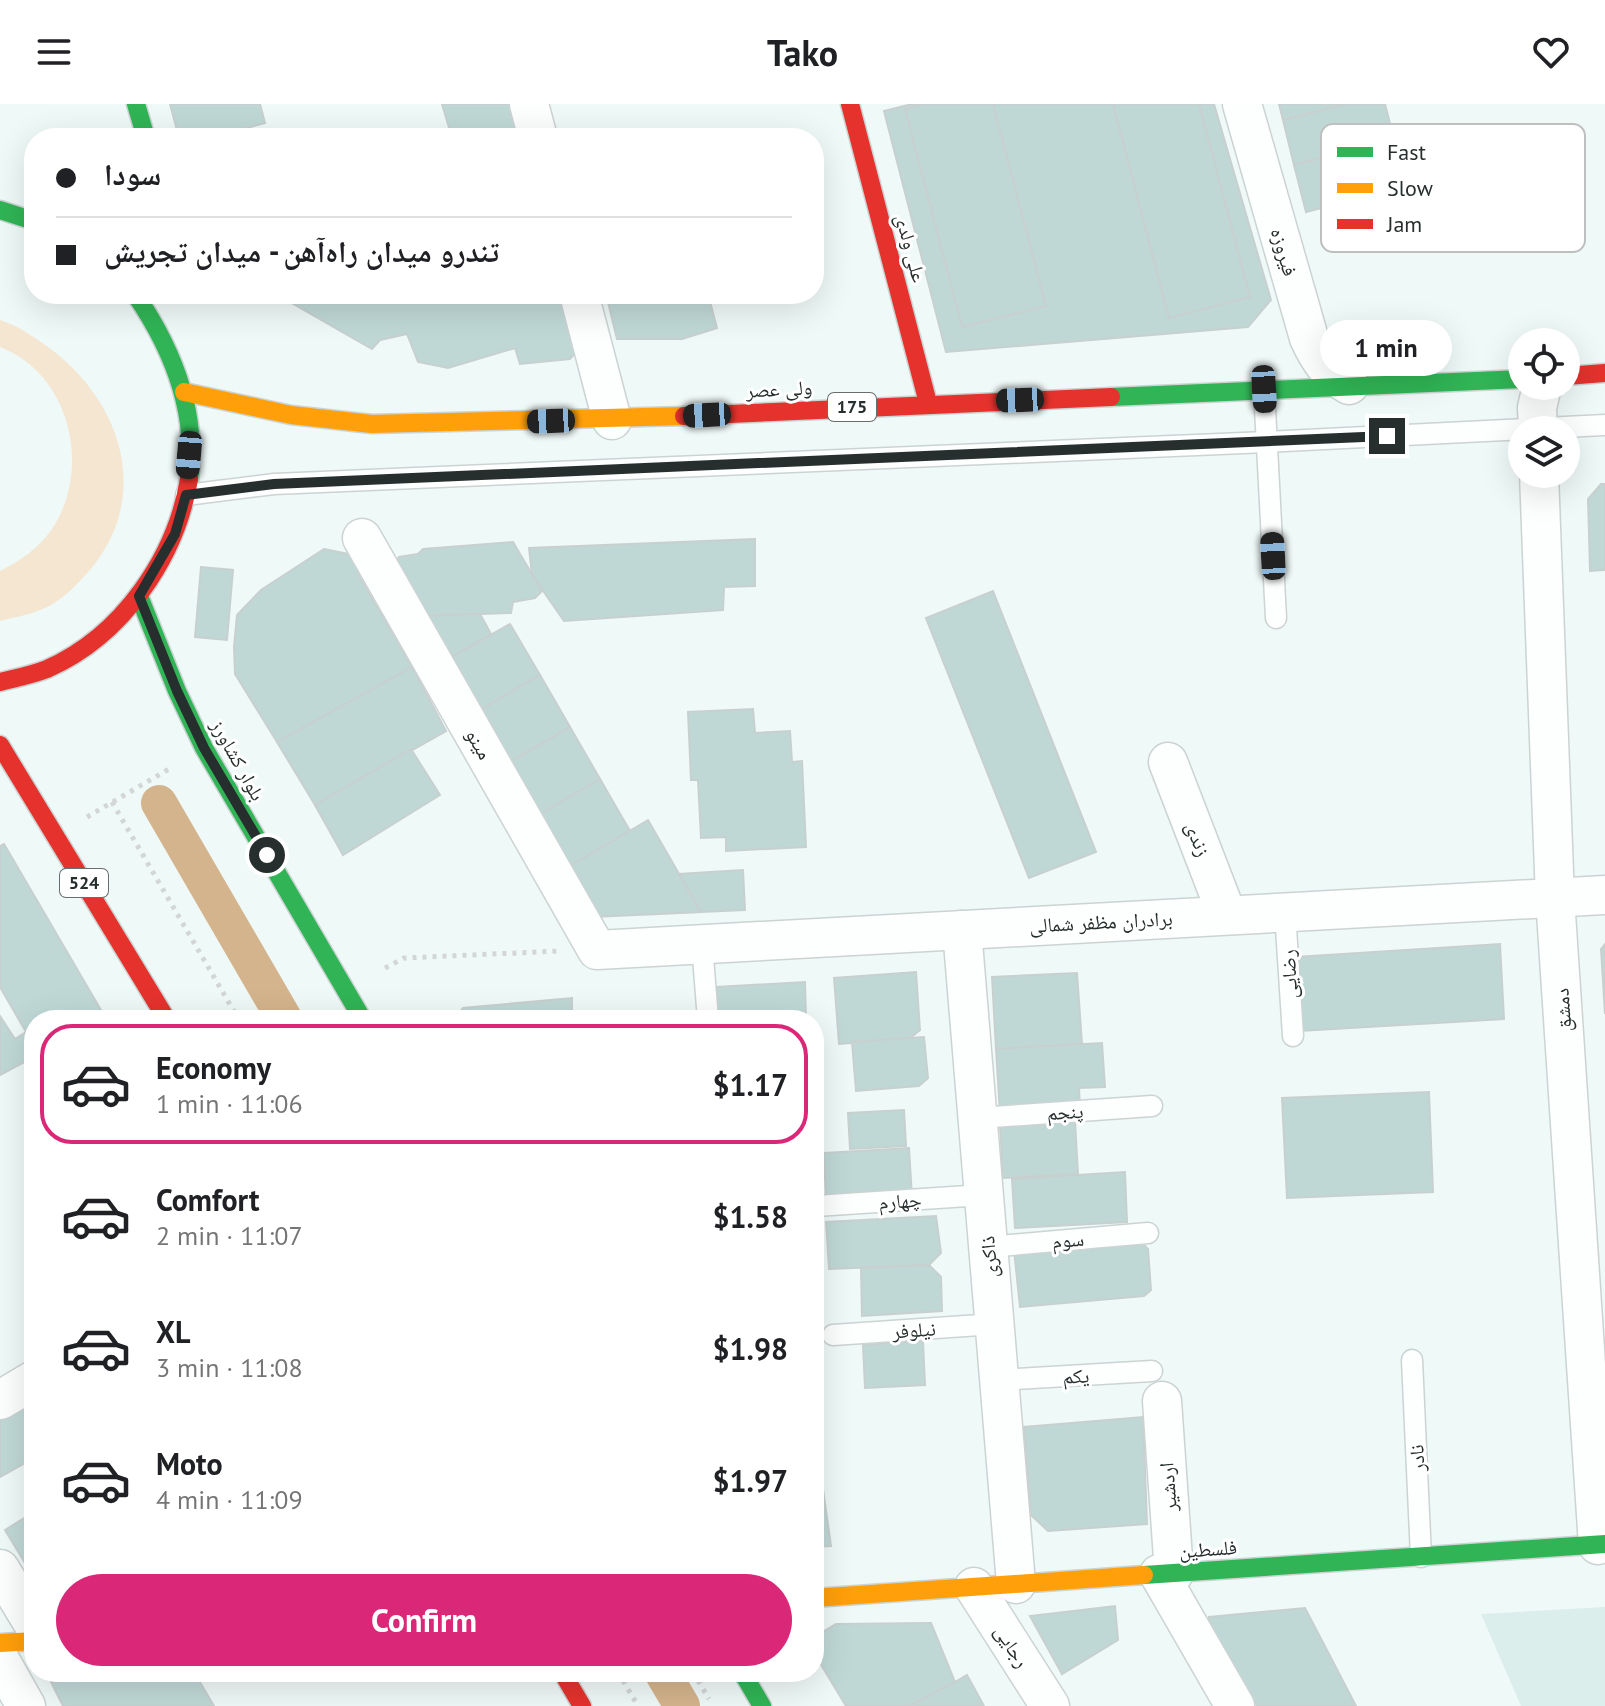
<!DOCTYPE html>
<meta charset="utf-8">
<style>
body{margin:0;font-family:"PT Sans","Noto Naskh Arabic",sans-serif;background:#f2f2f2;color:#202124;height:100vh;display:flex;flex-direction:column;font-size:30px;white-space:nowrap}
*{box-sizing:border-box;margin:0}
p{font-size:26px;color:#757577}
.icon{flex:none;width:44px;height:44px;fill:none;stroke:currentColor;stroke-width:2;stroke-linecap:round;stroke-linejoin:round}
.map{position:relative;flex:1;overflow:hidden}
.side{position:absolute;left:24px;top:906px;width:800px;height:672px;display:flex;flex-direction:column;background:#fff;border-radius:32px;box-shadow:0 8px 32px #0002}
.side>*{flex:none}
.guide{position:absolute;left:24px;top:24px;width:800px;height:176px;border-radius:32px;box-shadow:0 8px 32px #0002;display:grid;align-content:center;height:176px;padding:0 32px;background:#fff}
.controls{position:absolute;left:1508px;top:224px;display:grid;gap:16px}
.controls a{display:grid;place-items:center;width:72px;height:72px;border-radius:50%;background:#fff;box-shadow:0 8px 32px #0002;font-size:40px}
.end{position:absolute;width:36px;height:36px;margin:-18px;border:10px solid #272e2e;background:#fff;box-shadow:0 0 0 4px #fff}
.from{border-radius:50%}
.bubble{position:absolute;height:56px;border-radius:28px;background:#fff;box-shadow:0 8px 32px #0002;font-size:26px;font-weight:700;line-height:56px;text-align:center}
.car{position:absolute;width:24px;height:48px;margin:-24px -12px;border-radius:10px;box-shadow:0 0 6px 2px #0007;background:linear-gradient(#222 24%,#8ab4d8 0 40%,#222 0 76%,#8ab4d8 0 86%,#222 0)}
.guide b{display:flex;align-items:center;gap:28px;height:76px;font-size:30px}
.guide b+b{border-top:2px solid #e0e0e0}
.guide i{width:20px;height:20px;background:#202124}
ul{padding:14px 0 0;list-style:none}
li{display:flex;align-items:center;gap:24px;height:120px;margin:0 16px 12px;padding:0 16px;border:4px solid transparent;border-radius:32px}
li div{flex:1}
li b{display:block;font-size:30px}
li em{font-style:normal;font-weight:700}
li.current{border-color:#db2777}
li>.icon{width:72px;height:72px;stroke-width:1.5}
.primary-button{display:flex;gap:16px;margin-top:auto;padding:16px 32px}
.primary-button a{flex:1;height:92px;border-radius:48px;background:#db2777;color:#fff;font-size:32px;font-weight:700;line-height:92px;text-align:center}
header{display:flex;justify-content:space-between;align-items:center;height:104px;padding:0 32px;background:#fff;font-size:36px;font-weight:700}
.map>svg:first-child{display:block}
.built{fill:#dbeeec}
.green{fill:#f4e6d1}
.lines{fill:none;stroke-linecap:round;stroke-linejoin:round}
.canal{stroke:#d4b48c;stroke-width:36}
.building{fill:#bfd8d6;stroke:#c8d0cf;stroke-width:2}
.lane-casing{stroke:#ccd3d3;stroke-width:23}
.street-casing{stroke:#ccd3d3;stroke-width:41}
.fast-casing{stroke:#ccd3d3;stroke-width:21}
.slow-casing{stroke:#ccd3d3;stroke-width:21}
.jam-casing{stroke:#ccd3d3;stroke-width:21}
.path{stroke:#d3d6d6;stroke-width:5;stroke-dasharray:4 6;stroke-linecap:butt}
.lane{stroke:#fdfefe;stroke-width:20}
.street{stroke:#fdfefe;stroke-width:38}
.fast{stroke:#30b455;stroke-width:18}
.slow{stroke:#ff9f0a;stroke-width:18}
.jam{stroke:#e5322d;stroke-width:18}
.route{stroke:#272e2e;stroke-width:10}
.labels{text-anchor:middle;stroke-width:6;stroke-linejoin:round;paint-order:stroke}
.shield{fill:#fff;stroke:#686d6d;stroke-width:2}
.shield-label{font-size:18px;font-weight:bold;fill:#272e2e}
.street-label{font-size:20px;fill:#272e2e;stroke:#fff}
.key{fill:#fff;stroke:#bec0c0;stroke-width:2}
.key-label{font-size:22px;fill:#272e2e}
</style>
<header><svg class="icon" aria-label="menu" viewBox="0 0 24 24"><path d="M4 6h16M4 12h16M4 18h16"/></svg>Tako<svg class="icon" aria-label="heart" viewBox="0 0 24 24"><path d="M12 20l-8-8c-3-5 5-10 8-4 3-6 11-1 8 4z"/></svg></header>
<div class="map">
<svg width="1605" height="1602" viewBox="0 0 1605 1602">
<rect width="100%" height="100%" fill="#eff9f8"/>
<polygon class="built" points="1605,1503 1605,1602 1521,1602 1481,1510"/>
<path class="green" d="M0 216C17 221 34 233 48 243 122 297 153 392 89 467 77 480 64 495 47 503 33 510 16 513 0 517V467C20 457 39 444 52 425 92 365 71 270 0 243Z"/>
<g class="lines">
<g class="canal">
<polyline points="159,699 285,916"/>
<polyline points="662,1568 682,1602"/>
</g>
</g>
<g class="building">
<polygon points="170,0 260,0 265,19 209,34 179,34"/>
<polygon points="442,0 511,0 521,34 452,34"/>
<polygon points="912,0 1214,0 1271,196 1248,223 946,248 884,7"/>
<polygon points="924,0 993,0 1046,202 962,223 905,5"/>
<polygon points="1113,0 1199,0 1250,193 1169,214"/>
<polygon points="1279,0 1347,0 1283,16"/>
<polygon points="1347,0 1385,0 1394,35 1294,61 1283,16"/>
<polygon points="1394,35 1407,82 1306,108 1294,61"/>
<polygon points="276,190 565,190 580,243 570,255 520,260 515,244 448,264 418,258 407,230 380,236 372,245"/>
<polygon points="606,190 708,190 717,224 682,235 617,235"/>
<polygon points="1601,380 1605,380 1605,466 1590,467 1588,395"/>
<polygon points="755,435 755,482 724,483 723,506 564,517 532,471 529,444"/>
<polygon points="513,438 542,487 535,494 513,498 511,509 419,512 392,466 399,453 418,450 423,445"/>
<polygon points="324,445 353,451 360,462 359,472 412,563 277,638 235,570 234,543 237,511 261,486"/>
<polygon points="201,463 233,466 227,536 195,533"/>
<polygon points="993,487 1096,748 1029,774 926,514"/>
<polygon points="480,510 491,530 445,557 419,512"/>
<polygon points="510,520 540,571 475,609 445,557"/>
<polygon points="412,563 446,627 315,701 277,638"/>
<polygon points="540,571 570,623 505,661 475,609"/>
<polygon points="753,605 755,629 790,627 792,658 802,657 806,743 726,747 726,733 701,734 698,676 691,676 688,608"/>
<polygon points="570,623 600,675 535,713 505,661"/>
<polygon points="411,645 440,691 343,751 315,701"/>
<polygon points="600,675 630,727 565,765 535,713"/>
<polygon points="648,716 701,808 593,813 565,765"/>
<polygon points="4,740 105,913 100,916 34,916 34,953 0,971 0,912 15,935 26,928 0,883 0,742"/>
<polygon points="743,766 745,806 701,808 679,770"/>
<polygon points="1500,840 1504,915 1300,927 1296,853"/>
<polygon points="1605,840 1605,910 1601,845"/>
<polygon points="916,868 920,926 909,935 839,940 834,874"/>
<polygon points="1077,869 1082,940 996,945 992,873"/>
<polygon points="805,878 806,916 718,916 716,883"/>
<polygon points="572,894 572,916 454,916 463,904"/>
<polygon points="924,933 928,974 919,982 856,987 852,938"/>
<polygon points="1102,939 1105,983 1079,984 1080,1005 1000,1009 996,945"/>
<polygon points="1429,988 1433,1088 1287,1094 1282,994"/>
<polygon points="904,1006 906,1042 850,1045 848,1009"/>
<polygon points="1075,1017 1078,1070 1003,1074 1000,1021"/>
<polygon points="909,1044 912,1093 826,1098 824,1049"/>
<polygon points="1125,1068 1127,1118 1015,1124 1012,1075"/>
<polygon points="936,1112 941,1149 929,1161 829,1165 826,1118"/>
<polygon points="1139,1136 1148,1145 1151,1186 1144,1192 1020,1203 1014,1146"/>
<polygon points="929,1161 941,1173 942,1207 862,1212 861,1164"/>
<polygon points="923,1237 925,1281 865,1284 863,1241"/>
<polygon points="34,1292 34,1354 0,1373 0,1312"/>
<polygon points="1143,1313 1147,1420 1048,1427 1031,1411 1024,1323"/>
<polygon points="822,1378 831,1442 814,1443 814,1379"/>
<polygon points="34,1408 34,1474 5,1426"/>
<polygon points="1115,1502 1118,1536 1062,1570 1030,1512"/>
<polygon points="1305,1504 1356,1602 1257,1602 1209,1523 1209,1513"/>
<polygon points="931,1519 955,1578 910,1602 846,1602 817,1554 819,1530 836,1520"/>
<polygon points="142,1568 194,1568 214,1602 63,1602 51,1578"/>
<polygon points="967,1571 984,1602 910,1602 955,1578"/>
</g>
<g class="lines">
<defs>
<g id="lane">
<polyline points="1264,285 1276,514"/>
<polyline points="186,391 274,380 1267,338 1605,321"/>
<polyline points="1285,808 1293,932"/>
<polyline points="702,840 708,916"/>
<polyline points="978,1014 1152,1002"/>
<polyline points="816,1102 983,1091"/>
<polyline points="988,1143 1148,1129"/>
<polyline points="833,1231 995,1220"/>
<polyline points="1412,1256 1421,1453"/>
<polyline points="999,1276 1152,1267"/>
</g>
<g id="street">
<polyline points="529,0 538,34"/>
<path d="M1242 0 1309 234C1319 256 1328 269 1349 281"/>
<polyline points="579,190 612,316"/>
<polyline points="1538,326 1537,304 1542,282"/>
<polyline points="1539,370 1555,794 1598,1441"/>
<polyline points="362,434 597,846 1605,791"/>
<polyline points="1168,658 1227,811"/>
<polyline points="962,826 1016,1480"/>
<polyline points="0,1296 34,1276"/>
<polyline points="1162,1297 1174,1469"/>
<polyline points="0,1465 34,1521"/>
<polyline points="1159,1470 1235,1602"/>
<polyline points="974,1483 1050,1602"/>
<polyline points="0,1556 26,1602"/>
</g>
<g id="fast">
<polyline points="136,0 146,34"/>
<polyline points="0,106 34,117"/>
<path d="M135 190C172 244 198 308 189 375"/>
<polyline points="1111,293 1522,275"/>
<polyline points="139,492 177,587 204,644 363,916"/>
<polyline points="1144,1471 1605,1440"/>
<polyline points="742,1568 762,1602"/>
</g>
<g id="slow">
<polyline points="184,288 291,311 372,320 684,312"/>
<polyline points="814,1494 1144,1471"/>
<polyline points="0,1539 34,1537"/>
</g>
<g id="jam">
<polyline points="850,0 928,299"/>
<polyline points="1566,272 1605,269"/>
<polyline points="684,312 1111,293"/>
<path d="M0 578C16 574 32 571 47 565 122 532 176 454 189 375"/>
<polyline points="0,641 167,916"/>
<polyline points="562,1568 582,1602"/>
</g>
</defs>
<use href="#lane" class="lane-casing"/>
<use href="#street" class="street-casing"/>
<use href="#fast" class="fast-casing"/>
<use href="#slow" class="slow-casing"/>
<use href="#jam" class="jam-casing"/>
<g class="path">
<polyline points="112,698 239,916"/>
<polyline points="87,713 169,665 170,668"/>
<polyline points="385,864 404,854 560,847"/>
<polyline points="618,1568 638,1602"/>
<polyline points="693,1568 709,1595"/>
</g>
<use href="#lane" class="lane"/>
<use href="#street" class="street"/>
<use href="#fast" class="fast"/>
<use href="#slow" class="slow"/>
<use href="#jam" class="jam"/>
</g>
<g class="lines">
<polyline class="route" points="267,751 204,644 177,587 139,492 175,430 186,391 274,380 1387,332"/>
</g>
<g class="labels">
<g class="shield">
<rect x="828" y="289" width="48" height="28" rx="6"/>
<rect x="60" y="765" width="48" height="28" rx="6"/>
</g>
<g class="shield-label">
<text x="852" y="309">175</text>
<text x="84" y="785">524</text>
</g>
<g class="street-label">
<text transform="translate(911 144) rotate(75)" y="7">علی ولدی</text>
<text transform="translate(1284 148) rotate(74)" y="7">فیروزه</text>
<text transform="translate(779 285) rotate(-3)" y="7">ولی عصر</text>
<text transform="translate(479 640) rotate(60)" y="7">مینو</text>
<text transform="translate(238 656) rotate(61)" y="7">بلوار کشاورز</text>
<text transform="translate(1198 735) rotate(69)" y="7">زندی</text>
<text transform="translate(1101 818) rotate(-3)" y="7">برادران مظفر شمالی</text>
<text transform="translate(1289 870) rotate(-93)" y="7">رضایی</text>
<text transform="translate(1563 906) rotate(-94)" y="7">دمشق</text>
<text transform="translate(1065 1008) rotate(-4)" y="7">پنجم</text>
<text transform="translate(900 1097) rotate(-4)" y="7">چهارم</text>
<text transform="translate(1068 1136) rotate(-5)" y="7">سوم</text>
<text transform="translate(989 1153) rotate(-95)" y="7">ذاکری</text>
<text transform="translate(914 1226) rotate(-4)" y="7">نیلوفر</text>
<text transform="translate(1076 1272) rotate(-3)" y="7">یکم</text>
<text transform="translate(1417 1354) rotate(-93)" y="7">نادر</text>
<text transform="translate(1168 1383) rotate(-94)" y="7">اردشیر</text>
<text transform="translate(1208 1445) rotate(-4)" y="7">فلسطین</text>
<text transform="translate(1012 1542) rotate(58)" y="7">رجایی</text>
</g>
</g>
<rect x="1321" y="20" width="264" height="128" rx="12" class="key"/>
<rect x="1337" y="43" width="36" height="10" fill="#30b455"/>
<rect x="1337" y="79" width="36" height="10" fill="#ff9f0a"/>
<rect x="1337" y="115" width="36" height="10" fill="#e5322d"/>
<g class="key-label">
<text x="1387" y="56">Fast</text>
<text x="1387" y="92">Slow</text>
<text x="1387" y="128">Jam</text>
</g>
</svg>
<div class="controls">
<a><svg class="icon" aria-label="locate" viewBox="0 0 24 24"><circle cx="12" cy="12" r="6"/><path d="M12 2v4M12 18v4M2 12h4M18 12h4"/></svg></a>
<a><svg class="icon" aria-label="layers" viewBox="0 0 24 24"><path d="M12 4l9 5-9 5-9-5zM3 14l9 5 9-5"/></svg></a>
</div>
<i class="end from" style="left:267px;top:751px"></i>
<i class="end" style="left:1387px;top:332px"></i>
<div class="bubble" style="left:1320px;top:216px;width:132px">1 min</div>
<i class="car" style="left:1264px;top:285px;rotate:177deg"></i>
<i class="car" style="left:1020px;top:296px;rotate:268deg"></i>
<i class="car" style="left:707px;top:311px;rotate:267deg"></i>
<i class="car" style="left:551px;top:317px;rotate:268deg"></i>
<i class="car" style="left:189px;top:351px;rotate:185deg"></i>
<i class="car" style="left:1273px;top:452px;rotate:357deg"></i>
<div class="guide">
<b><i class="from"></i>سودا</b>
<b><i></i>تندرو میدان راه‌آهن - میدان تجریش</b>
</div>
<section class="side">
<ul>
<li class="current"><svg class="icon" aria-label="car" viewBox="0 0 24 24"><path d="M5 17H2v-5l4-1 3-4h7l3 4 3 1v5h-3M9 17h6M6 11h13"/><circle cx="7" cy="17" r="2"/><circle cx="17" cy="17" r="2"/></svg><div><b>Economy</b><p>1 min · 11:06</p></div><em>$1.17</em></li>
<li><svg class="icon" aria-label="car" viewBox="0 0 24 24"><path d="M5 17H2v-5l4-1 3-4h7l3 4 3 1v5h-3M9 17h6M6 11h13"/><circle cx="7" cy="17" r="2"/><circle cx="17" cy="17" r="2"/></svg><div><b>Comfort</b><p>2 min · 11:07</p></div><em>$1.58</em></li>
<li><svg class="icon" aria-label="car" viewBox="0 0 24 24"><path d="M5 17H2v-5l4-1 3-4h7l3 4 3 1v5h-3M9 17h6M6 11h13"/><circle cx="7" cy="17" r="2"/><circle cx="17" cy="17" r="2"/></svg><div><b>XL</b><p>3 min · 11:08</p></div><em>$1.98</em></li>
<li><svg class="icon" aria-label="car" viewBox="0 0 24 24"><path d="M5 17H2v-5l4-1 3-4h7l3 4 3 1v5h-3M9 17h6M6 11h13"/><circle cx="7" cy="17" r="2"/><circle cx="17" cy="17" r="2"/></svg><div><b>Moto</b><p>4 min · 11:09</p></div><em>$1.97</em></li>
</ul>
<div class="primary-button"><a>Confirm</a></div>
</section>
</div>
